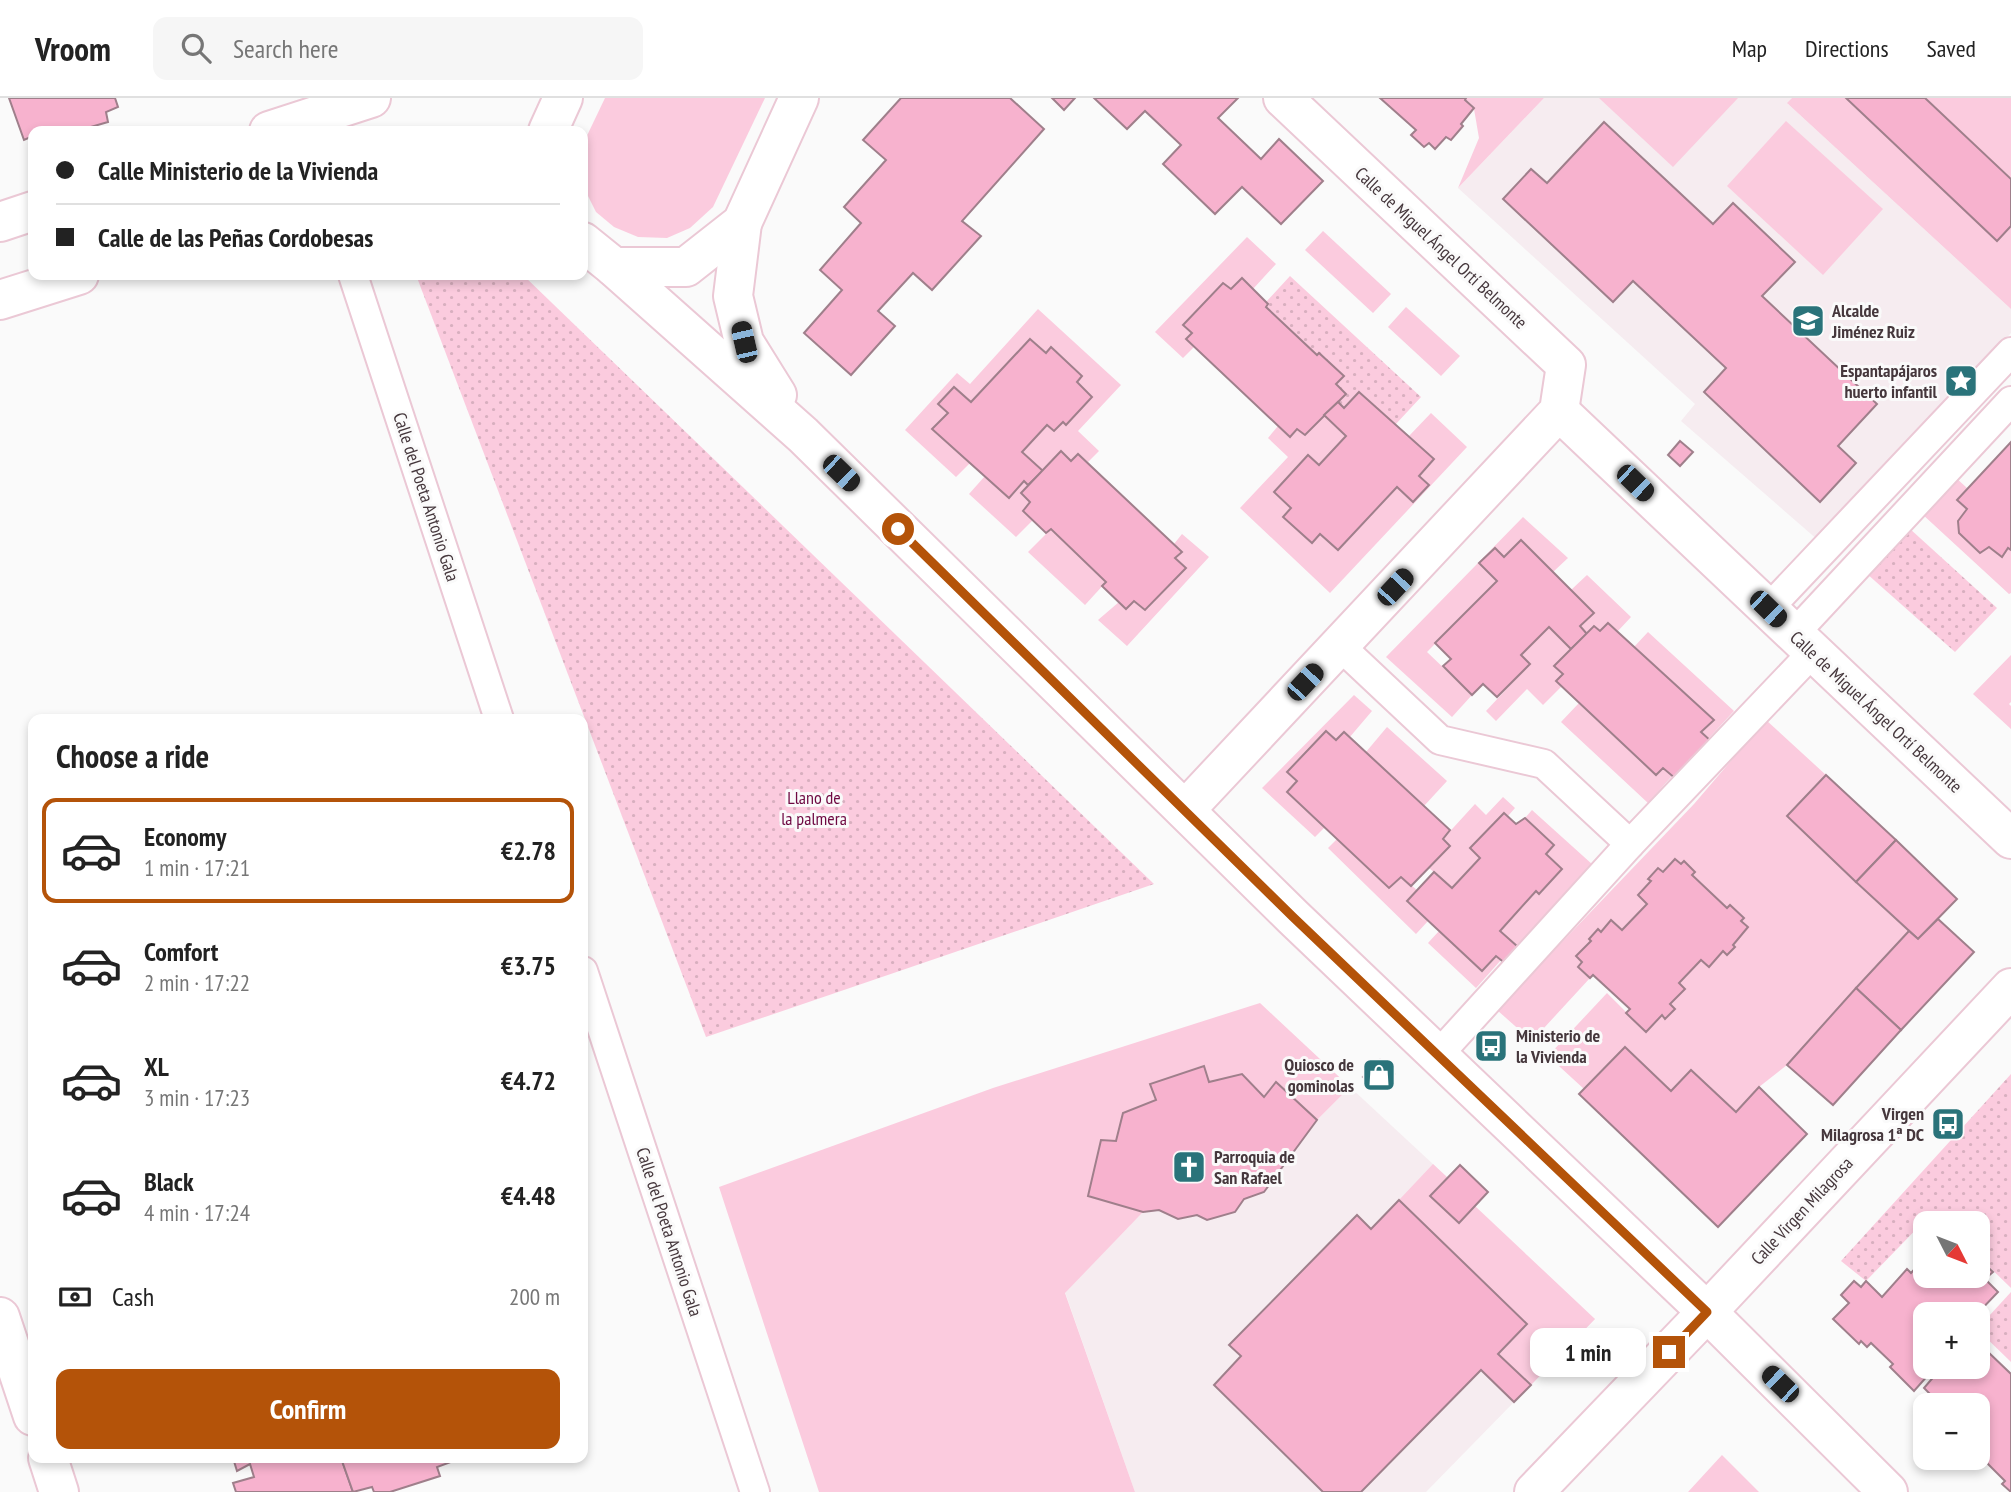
<!DOCTYPE html>
<meta charset="utf-8">
<style>
body{margin:0;font-family:"PT Sans Narrow",sans-serif;background:#f6f6f6;color:#222;height:100vh;display:flex;flex-direction:column;font-size:26px;white-space:nowrap}
*{box-sizing:border-box;margin:0}
p{font-size:23px;color:#767676}
.icon{flex:none;width:38px;height:38px;fill:none;stroke:currentColor;stroke-width:2;stroke-linecap:round;stroke-linejoin:round}
.map{position:relative;flex:1;overflow:hidden}
.panel{position:absolute;left:28px;top:616px;width:560px;height:749px;display:flex;flex-direction:column;background:#fff;border-radius:14px;box-shadow:0 4px 10px #0003}
.panel>*{flex:none}
.top-card{position:absolute;left:28px;top:28px;width:560px;height:154px;border-radius:14px;box-shadow:0 4px 10px #0003;display:grid;align-content:center;height:154px;padding:0 28px;background:#fff}
.needle{width:46px;rotate:132deg}
.buttons{position:absolute;left:1913px;top:1113px;display:grid;gap:14px}
.buttons a{display:grid;place-items:center;width:77px;height:77px;border-radius:14px;background:#fff;box-shadow:0 4px 10px #0003;font-size:35px}
.end{position:absolute;width:32px;height:32px;margin:-16px;border:9px solid #b45309;background:#fff;box-shadow:0 0 0 4px #fff}
.from{border-radius:50%}
.bubble{position:absolute;height:49px;border-radius:14px;background:#fff;box-shadow:0 4px 10px #0003;font-size:23px;font-weight:600;line-height:49px;text-align:center}
.car{position:absolute;width:21px;height:42px;margin:-21px -10px;border-radius:9px;box-shadow:0 0 5px 2px #0007;background:linear-gradient(#222 24%,#8ab4d8 0 40%,#222 0 76%,#8ab4d8 0 86%,#222 0)}
.top-card b{display:flex;align-items:center;gap:24px;height:66px;font-size:26px}
.top-card b+b{border-top:2px solid #e0e0e0}
.top-card i{width:18px;height:18px;background:#222}
ul{padding:0;list-style:none}
li{display:flex;align-items:center;gap:21px;height:105px;margin:0 14px 10px;padding:0 14px;border:4px solid transparent;border-radius:14px}
li div{flex:1}
li b{display:block;font-size:26px}
li em{font-style:normal;font-weight:600}
li.active{border-color:#b45309}
li>.icon{width:63px;height:63px;stroke-width:1.5}
h2{padding:0 28px;font-size:32px;line-height:84px}
.pay{display:flex;align-items:center;gap:18px;height:77px;padding:0 28px;font-size:26px}
.pay p{margin-inline-start:auto}
.primary-button{display:flex;gap:14px;margin-top:auto;padding:14px 28px}
.primary-button a{flex:1;height:80px;border-radius:14px;background:#b45309;color:#fff;font-size:28px;font-weight:600;line-height:80px;text-align:center}
header{display:flex;align-items:center;gap:42px;box-sizing:border-box;height:98px;padding:0 35px;background:#fff;border-bottom:2px solid #e0e0e0}
header strong{font-size:33px}
nav{display:flex;gap:38px;margin-inline-start:auto;font-size:24px}
.search{width:490px;height:63px;background:#f6f6f6;display:flex;align-items:center;gap:18px;box-sizing:border-box;padding:0 24px;border-radius:14px;color:#767676;font-size:26px}
.map>svg:first-child{display:block}
.built{fill:#f6ecf0}
.grass{fill:url(#grass-dots)}
.garden{fill:#fbcbde}
.building{fill:#f7b2ce;stroke:#9f7f8b;stroke-width:2}
.lines{fill:none;stroke-linecap:round;stroke-linejoin:round}
.pedestrian-casing{stroke:#ebc8d5;stroke-width:32}
.minor-casing{stroke:#ebc8d5;stroke-width:42}
.tertiary-casing{stroke:#ebc8d5;stroke-width:42}
.secondary-casing{stroke:#ebc8d5;stroke-width:42}
.pedestrian{stroke:#fff;stroke-width:28}
.minor{stroke:#fff;stroke-width:38}
.tertiary{stroke:#fff;stroke-width:38}
.secondary{stroke:#fff;stroke-width:38}
.route{stroke:#b45309;stroke-width:9}
.labels{text-anchor:middle;stroke-width:6;stroke-linejoin:round;paint-order:stroke}
.street-label{font-size:18px;fill:#45373c;stroke:#fafafa}
.poi-label{font-size:18px;font-weight:bold;fill:#45373c;stroke:#fafafa;text-anchor:start}
.park-label{font-size:18px;fill:#6e0842;stroke:#fafafa}
</style>
<header>
<strong>Vroom</strong>
<div class="search"><svg class="icon" aria-label="search" viewBox="0 0 24 24"><circle cx="10" cy="10" r="6"/><path d="M15 15l6 6"/></svg>Search here</div>
<nav><a>Map</a><a>Directions</a><a>Saved</a></nav>
</header>
<div class="map">
<svg width="2011" height="1394" viewBox="0 0 2011 1394">
<defs>
<pattern id="grass-dots" width="8" height="8" patternUnits="userSpaceOnUse" patternTransform="scale(1.75)"><rect width="8" height="8" fill="#fbcbde"/><path d="M2 2h.1M6 6h.1" fill="none" stroke="#d8afbf" stroke-width="1.8" stroke-linecap="round"/></pattern>
</defs>
<rect width="100%" height="100%" fill="#fafafa"/>
<g class="built">
<polygon points="1544,0 1792,0 1788,6 2011,211 2011,235 1819,443 1681,323 1695,306 1458,90"/>
<polygon points="1350,989 1448,1080 1431,1098 1458,1125 1595,1221 1426,1394 1135,1394 1065,1194 1143,1114 1159,1112 1178,1121 1197,1117 1235,1114 1244,1101 1264,1094 1317,1022"/>
</g>
<g class="grass">
<polygon points="416,177 523,177 1154,786 706,939"/>
<polygon points="1290,178 1421,299 1395,327 1360,294 1344,310 1338,304 1346,296 1336,286 1343,278 1317,257 1266,209 1268,206 1266,204"/>
<polygon points="1909,430 1997,510 1955,554 1866,475"/>
<polygon points="2011,976 2011,1190 1978,1158 1978,1125 1943,1125 1932,1115 1866,1183 1841,1163"/>
<polygon points="2011,1194 2011,1264 1978,1232 1978,1230"/>
</g>
<g class="garden">
<polygon points="605,0 765,0 713,109 690,130 667,140 638,139 614,129 596,114 585,92 583,81 583,46"/>
<polygon points="1466,0 1544,0 1458,90 1479,40 1474,11 1465,2"/>
<polygon points="1599,0 1738,0 1673,69"/>
<polygon points="1792,0 1846,0 1997,143 2011,128 2011,211 1787,5"/>
<polygon points="1925,0 2011,0 2011,81"/>
<polygon points="1786,23 1883,111 1823,177 1727,88"/>
<polygon points="1323,133 1391,196 1373,215 1305,152"/>
<polygon points="1247,139 1276,166 1253,191 1231,191 1223,185 1183,227 1192,235 1186,241 1194,249 1183,260 1155,234"/>
<polygon points="1406,209 1460,258 1441,278 1388,229"/>
<polygon points="1038,211 1121,287 1078,333 1099,353 1088,364 1078,356 1071,363 1061,353 1043,373 1022,354 1047,327 1054,333 1063,324 1066,327 1092,299 1077,284 1082,278 1052,249 1046,255 1030,241 971,304 954,289 939,306 948,315 933,331 970,365 956,379 905,332 957,275 970,286"/>
<polygon points="1431,315 1467,349 1330,495 1240,410 1288,359 1268,340 1278,328 1289,339 1297,331 1305,337 1324,317 1346,338 1319,367 1308,357 1274,394 1291,410 1283,419 1312,445 1320,436 1397,389 1413,404 1429,387 1419,378 1433,361 1409,338"/>
<polygon points="985,378 1024,383 1028,387 1021,396 1030,404 1023,413 1033,422 1016,439 969,396"/>
<polygon points="1955,379 1967,390 1957,402 1967,411 1958,423 1959,435 1980,455 1989,449 2002,459 2008,450 2011,452 2011,495 2009,496 1921,415"/>
<polygon points="1523,419 1568,460 1553,474 1521,442 1504,459 1495,450 1480,465 1497,483 1427,554 1472,597 1452,619 1386,559"/>
<polygon points="1051,431 1106,484 1085,507 1028,454"/>
<polygon points="1182,436 1209,459 1127,548 1098,522 1119,504 1126,511 1134,503 1146,512 1185,470 1175,460 1182,454 1174,446"/>
<polygon points="1587,477 1631,519 1617,534 1608,525 1600,533 1593,528 1587,536 1580,528 1594,515 1571,492"/>
<polygon points="1549,529 1571,551 1554,568 1563,576 1557,583 1561,589 1543,607 1527,591 1496,623 1486,613 1530,566 1521,557"/>
<polygon points="1648,534 1734,613 1708,641 1701,634 1713,622 1634,549"/>
<polygon points="2011,557 2011,604 2009,606 2011,608 2011,631 1973,596"/>
<polygon points="1354,597 1372,613 1349,640 1344,634 1336,642 1326,634 1287,674 1297,683 1325,729 1315,739 1262,690"/>
<polygon points="1579,605 1656,677 1663,670 1672,678 1648,705 1561,624"/>
<polygon points="1766,622 1826,677 1787,718 1909,833 1787,967 1759,989 1736,1014 1692,972 1671,993 1625,949 1584,991 1548,958 1607,895 1646,934 1662,917 1675,911 1670,906 1685,891 1679,885 1701,862 1709,869 1723,853 1727,857 1735,849 1733,847 1748,830 1741,823 1743,819 1730,807 1727,810 1692,777 1695,774 1684,763 1681,766 1675,761 1663,774 1658,770 1648,781 1651,783 1638,797 1647,806 1622,832 1611,822 1601,834 1598,832 1591,843 1576,858 1582,864 1579,869 1590,880 1532,943 1497,912 1694,706"/>
<polygon points="1387,629 1447,683 1424,708 1366,654"/>
<polygon points="1503,699 1515,710 1508,718 1504,715 1471,750 1480,760 1452,790 1429,770 1450,748 1443,741 1475,706 1486,717"/>
<polygon points="1532,712 1593,767 1518,849 1500,833 1536,793 1540,796 1562,771 1546,756 1554,746 1525,720"/>
<polygon points="1337,741 1389,789 1401,779 1417,792 1407,804 1428,823 1416,836 1328,750"/>
<polygon points="1439,833 1482,873 1496,858 1501,862 1476,890 1428,845"/>
<polygon points="1260,905 1350,989 1317,1022 1276,985 1264,999 1242,976 1209,984 1204,968 1150,986 1156,1002 1123,1015 1116,1043 1101,1042 1088,1098 1143,1114 1065,1195 1135,1394 819,1394 719,1089 993,990"/>
<polygon points="1433,1066 1448,1080 1431,1099 1458,1125 1475,1108 1595,1221 1531,1287 1498,1256 1526,1226 1399,1102"/>
<polygon points="1722,1357 1759,1394 1688,1394"/>
</g>
<g class="building">
<polygon points="9,0 115,0 118,9 106,14 108,24 77,33 33,33 33,38 24,42"/>
<polygon points="901,0 1010,0 1044,31 962,123 981,138 932,192 913,175 878,213 895,228 851,277 804,235 842,192 820,172 861,125 844,109 886,62 863,42"/>
<polygon points="1052,0 1075,0 1064,12"/>
<polygon points="1094,0 1238,0 1218,20 1261,61 1279,41 1323,83 1281,126 1242,89 1215,116 1163,66 1181,47 1145,13 1127,31"/>
<polygon points="1380,0 1466,0 1465,2 1474,10 1461,26 1463,28 1451,42 1446,39 1435,51 1429,45 1424,49 1411,37 1416,32"/>
<polygon points="1846,0 1925,0 2011,81 2011,128 1997,143"/>
<polygon points="1604,24 1713,126 1733,105 1795,164 1762,198 1877,306 1838,348 1856,365 1820,404 1704,294 1726,270 1633,183 1613,204 1503,101 1531,71 1547,85"/>
<polygon points="1242,180 1268,206 1266,209 1317,257 1319,255 1344,278 1336,286 1346,296 1305,337 1297,331 1290,339 1186,241 1192,235 1183,227 1223,185 1231,191"/>
<polygon points="1030,241 1046,255 1051,249 1082,278 1077,284 1092,299 1066,327 1063,324 1054,333 1047,327 1022,354 1043,373 1028,387 1024,383 1009,400 932,331 948,315 938,306 954,289 971,304"/>
<polygon points="1359,294 1434,361 1419,378 1429,387 1413,404 1397,389 1338,452 1320,436 1312,445 1283,419 1291,410 1274,394 1308,357 1319,367 1346,338 1324,317 1338,304 1344,310"/>
<polygon points="1680,343 1693,354 1680,368 1668,357"/>
<polygon points="2011,344 2011,452 2008,450 2002,459 1989,449 1980,455 1959,435 1958,423 1967,411 1957,402"/>
<polygon points="1061,353 1071,363 1078,356 1182,454 1175,460 1186,470 1145,512 1134,503 1126,511 1102,488 1106,484 1051,431 1046,435 1023,413 1030,404 1021,395"/>
<polygon points="1521,442 1594,515 1580,528 1587,536 1571,551 1549,529 1521,557 1530,566 1497,599 1483,586 1472,597 1443,568 1451,561 1435,545 1497,483 1479,465 1495,450 1504,459"/>
<polygon points="1608,525 1714,622 1701,634 1712,644 1676,681 1663,670 1656,677 1556,583 1563,576 1554,568 1594,528 1600,533"/>
<polygon points="1326,633 1336,642 1344,634 1450,732 1443,741 1450,748 1411,788 1401,779 1389,790 1287,694 1297,683 1287,674"/>
<polygon points="1826,677 1896,742 1856,784 1787,718"/>
<polygon points="1504,715 1516,726 1525,720 1554,747 1546,756 1562,771 1539,796 1536,793 1500,833 1518,849 1506,866 1496,858 1482,873 1407,803 1434,774 1452,790 1480,760 1470,750"/>
<polygon points="1896,742 1957,801 1918,841 1856,784"/>
<polygon points="1675,761 1681,766 1684,763 1695,774 1692,777 1727,810 1730,807 1744,820 1741,823 1748,829 1733,847 1735,849 1727,857 1723,853 1709,869 1701,862 1679,885 1685,891 1670,906 1675,911 1665,921 1662,917 1646,934 1626,915 1630,911 1593,877 1590,880 1578,869 1582,864 1576,858 1591,843 1589,841 1598,831 1601,834 1611,822 1622,832 1647,806 1638,797 1651,783 1648,781 1658,770 1663,774"/>
<polygon points="1938,821 1974,854 1901,932 1856,890 1909,833 1918,841"/>
<polygon points="1856,890 1901,932 1833,1007 1787,967"/>
<polygon points="1625,949 1671,993 1691,972 1736,1014 1759,989 1807,1036 1718,1129 1579,996"/>
<polygon points="1380,962 1394,976 1377,992 1363,979"/>
<polygon points="1204,968 1209,984 1242,976 1264,999 1276,984 1317,1022 1264,1094 1244,1101 1235,1114 1207,1122 1197,1117 1178,1121 1159,1112 1143,1114 1088,1098 1101,1042 1116,1043 1123,1015 1156,1002 1150,986"/>
<polygon points="1460,1067 1488,1094 1459,1125 1430,1098"/>
<polygon points="1399,1102 1527,1226 1498,1256 1531,1287 1514,1304 1481,1272 1361,1394 1323,1394 1214,1287 1241,1258 1229,1247 1357,1117 1371,1131"/>
<polygon points="1925,1154 1925,1178 1978,1178 1978,1160 1993,1174 1985,1181 1998,1194 1977,1216 1925,1216 1925,1269 1942,1269 1932,1280 1929,1276 1914,1293 1890,1269 1893,1266 1871,1245 1867,1249 1861,1243 1859,1246 1833,1221 1849,1205 1841,1197 1854,1183 1861,1189 1866,1183 1882,1199 1907,1171 1911,1175 1921,1164 1919,1160"/>
<polygon points="1986,1252 2011,1276 2011,1394 2002,1386 2005,1383 1978,1356 1978,1307 1926,1307 1929,1304 1932,1307 1936,1302 1924,1290 1942,1269 1978,1269 1978,1257 1979,1259"/>
<polygon points="233,1360 341,1360 353,1394 236,1394 233,1385 254,1379 250,1366 237,1373"/>
<polygon points="341,1360 456,1360 456,1362 437,1369 440,1378 390,1394 374,1394 372,1389 353,1394"/>
</g>
<g class="lines">
<defs>
<g id="pedestrian">
<polyline points="353,177 499,621"/>
<polyline points="1768,511 2011,254"/>
<polyline points="1794,536 2011,303"/>
<polyline points="1340,548 1440,642 1544,666 1630,746"/>
<polyline points="583,873 755,1394"/>
<polyline points="1438,957 1630,746 1813,554"/>
</g>
<g id="minor">
<polyline points="1559,313 2011,741"/>
<polyline points="1185,712 1559,313 1566,267 1283,0"/>
</g>
<g id="tertiary">
<polyline points="742,125 733,198 744,244 777,297"/>
<polyline points="614,169 803,337 1293,819 1707,1214 1888,1394"/>
<polyline points="1534,1394 1707,1214 2011,890"/>
</g>
<g id="secondary">
<polyline points="269,33 371,0"/>
<polyline points="548,33 563,0"/>
<polyline points="0,124 33,113"/>
<polyline points="583,144 614,169 686,169 742,125 799,0"/>
<polyline points="0,202 79,177"/>
<polyline points="0,1219 33,1318"/>
<polyline points="48,1360 59,1394"/>
</g>
</defs>
<use href="#pedestrian" class="pedestrian-casing"/>
<use href="#minor" class="minor-casing"/>
<use href="#tertiary" class="tertiary-casing"/>
<use href="#secondary" class="secondary-casing"/>
<use href="#pedestrian" class="pedestrian"/>
<use href="#minor" class="minor"/>
<use href="#tertiary" class="tertiary"/>
<use href="#secondary" class="secondary"/>
</g>
<g class="lines">
<polyline class="route" points="898,431 1293,819 1707,1214 1669,1254"/>
</g>
<defs>
<symbol id="school-square" viewBox="-11 -11 22 22"><rect x="-9" y="-9" width="18" height="18" rx="4" fill="#2a737a" stroke="#fafafa"/><path d="M0-5L7-2L0 1L-7-2ZM-4 1L0 2.5L4 1V4Q0 6-4 4Z" fill="#fff"/></symbol>
<symbol id="sight-square" viewBox="-11 -11 22 22"><rect x="-9" y="-9" width="18" height="18" rx="4" fill="#2a737a" stroke="#fafafa"/><path d="M0-6L1.8-2.2L6-1.7L2.9 1.2L3.7 5.4L0 3.3L-3.7 5.4L-2.9 1.2L-6-1.7L-1.8-2.2Z" fill="#fff"/></symbol>
<symbol id="bus-square" viewBox="-11 -11 22 22"><rect x="-9" y="-9" width="18" height="18" rx="4" fill="#2a737a" stroke="#fafafa"/><path d="M-5-6H5V4H4V6H2V4H-2V6H-4V4H-5ZM-3.5-4V0h7V-4ZM-3.5 1.2v1.5H-2V1.2ZM2 1.2v1.5H3.5V1.2Z" fill="#fff"/></symbol>
<symbol id="shop-square" viewBox="-11 -11 22 22"><rect x="-9" y="-9" width="18" height="18" rx="4" fill="#2a737a" stroke="#fafafa"/><path d="M-5-2.5h2.3a2.7 3.5 0 0 1 5.4 0H5L5.5 6h-11ZM-1.5-2.5h3a1.5 2.3 0 0 0-3 0Z" fill="#fff"/></symbol>
<symbol id="church-square" viewBox="-11 -11 22 22"><rect x="-9" y="-9" width="18" height="18" rx="4" fill="#2a737a" stroke="#fafafa"/><path d="M-1.2-6h2.4v3.5h3.3v2.4h-3.3V6h-2.4V-.1h-3.3v-2.4h3.3Z" fill="#fff"/></symbol>
</defs>
<g fill-rule="evenodd">
<use href="#school-square" x="1789" y="204" width="38" height="38"/>
<use href="#sight-square" x="1942" y="264" width="38" height="38"/>
<use href="#bus-square" x="1472" y="929" width="38" height="38"/>
<use href="#shop-square" x="1360" y="958" width="38" height="38"/>
<use href="#bus-square" x="1929" y="1007" width="38" height="38"/>
<use href="#church-square" x="1170" y="1050" width="38" height="38"/>
</g>
<g class="labels">
<g class="street-label">
<text transform="translate(1441 150) rotate(43)" y="6">Calle de Miguel Ángel Ortí Belmonte</text>
<text transform="translate(426 399) rotate(72)" y="6">Calle del Poeta Antonio Gala</text>
<text transform="translate(1876 614) rotate(43)" y="6">Calle de Miguel Ángel Ortí Belmonte</text>
<text transform="translate(1802 1113) rotate(-47)" y="6">Calle Virgen Milagrosa</text>
<text transform="translate(669 1134) rotate(72)" y="6">Calle del Poeta Antonio Gala</text>
</g>
<g class="poi-label">
<text x="1832" y="219">Alcalde<tspan x="1832" dy="21">Jiménez Ruiz</tspan></text>
<text x="1937" y="279" text-anchor="end">Espantapájaros<tspan x="1937" dy="21">huerto infantil</tspan></text>
<text x="1516" y="944">Ministerio de<tspan x="1516" dy="21">la Vivienda</tspan></text>
<text x="1354" y="973" text-anchor="end">Quiosco de<tspan x="1354" dy="21">gominolas</tspan></text>
<text x="1924" y="1022" text-anchor="end">Virgen<tspan x="1924" dy="21">Milagrosa 1ª DC</tspan></text>
<text x="1214" y="1065">Parroquia de<tspan x="1214" dy="21">San Rafael</tspan></text>
</g>
<g class="park-label">
<text x="814" y="706">Llano de<tspan x="814" dy="21">la palmera</tspan></text>
</g>
</g>
</svg>
<div class="buttons">
<a><svg class="needle" viewBox="-14 -14 28 28"><path d="M0-13l5 13h-10z" fill="#e53935"/><path d="M0 13l5-13h-10z" fill="#767676"/></svg></a>
<a>+</a>
<a>−</a>
</div>
<i class="end from" style="left:898px;top:431px"></i>
<i class="end" style="left:1669px;top:1254px"></i>
<div class="bubble" style="left:1530px;top:1230px;width:116px">1 min</div>
<i class="car" style="left:744px;top:244px;rotate:347deg"></i>
<i class="car" style="left:841px;top:375px;rotate:134deg"></i>
<i class="car" style="left:1635px;top:385px;rotate:134deg"></i>
<i class="car" style="left:1395px;top:489px;rotate:43deg"></i>
<i class="car" style="left:1768px;top:511px;rotate:134deg"></i>
<i class="car" style="left:1305px;top:584px;rotate:43deg"></i>
<i class="car" style="left:1780px;top:1286px;rotate:314deg"></i>
<div class="top-card">
<b><i class="from"></i>Calle Ministerio de la Vivienda</b>
<b><i></i>Calle de las Peñas Cordobesas</b>
</div>
<section class="panel">
<h2>Choose a ride</h2>
<ul>
<li class="active"><svg class="icon" aria-label="car" viewBox="0 0 24 24"><path d="M5 17H2v-5l4-1 3-4h7l3 4 3 1v5h-3M9 17h6M6 11h13"/><circle cx="7" cy="17" r="2"/><circle cx="17" cy="17" r="2"/></svg><div><b>Economy</b><p>1 min · 17:21</p></div><em>€2.78</em></li>
<li><svg class="icon" aria-label="car" viewBox="0 0 24 24"><path d="M5 17H2v-5l4-1 3-4h7l3 4 3 1v5h-3M9 17h6M6 11h13"/><circle cx="7" cy="17" r="2"/><circle cx="17" cy="17" r="2"/></svg><div><b>Comfort</b><p>2 min · 17:22</p></div><em>€3.75</em></li>
<li><svg class="icon" aria-label="car" viewBox="0 0 24 24"><path d="M5 17H2v-5l4-1 3-4h7l3 4 3 1v5h-3M9 17h6M6 11h13"/><circle cx="7" cy="17" r="2"/><circle cx="17" cy="17" r="2"/></svg><div><b>XL</b><p>3 min · 17:23</p></div><em>€4.72</em></li>
<li><svg class="icon" aria-label="car" viewBox="0 0 24 24"><path d="M5 17H2v-5l4-1 3-4h7l3 4 3 1v5h-3M9 17h6M6 11h13"/><circle cx="7" cy="17" r="2"/><circle cx="17" cy="17" r="2"/></svg><div><b>Black</b><p>4 min · 17:24</p></div><em>€4.48</em></li>
</ul>
<div class="pay"><svg class="icon" aria-label="cash" viewBox="0 0 24 24"><path d="M3 7h18v10H3z"/><circle cx="12" cy="12" r="2"/></svg>Cash<p>200 m</p></div>
<div class="primary-button"><a>Confirm</a></div>
</section>
</div>
